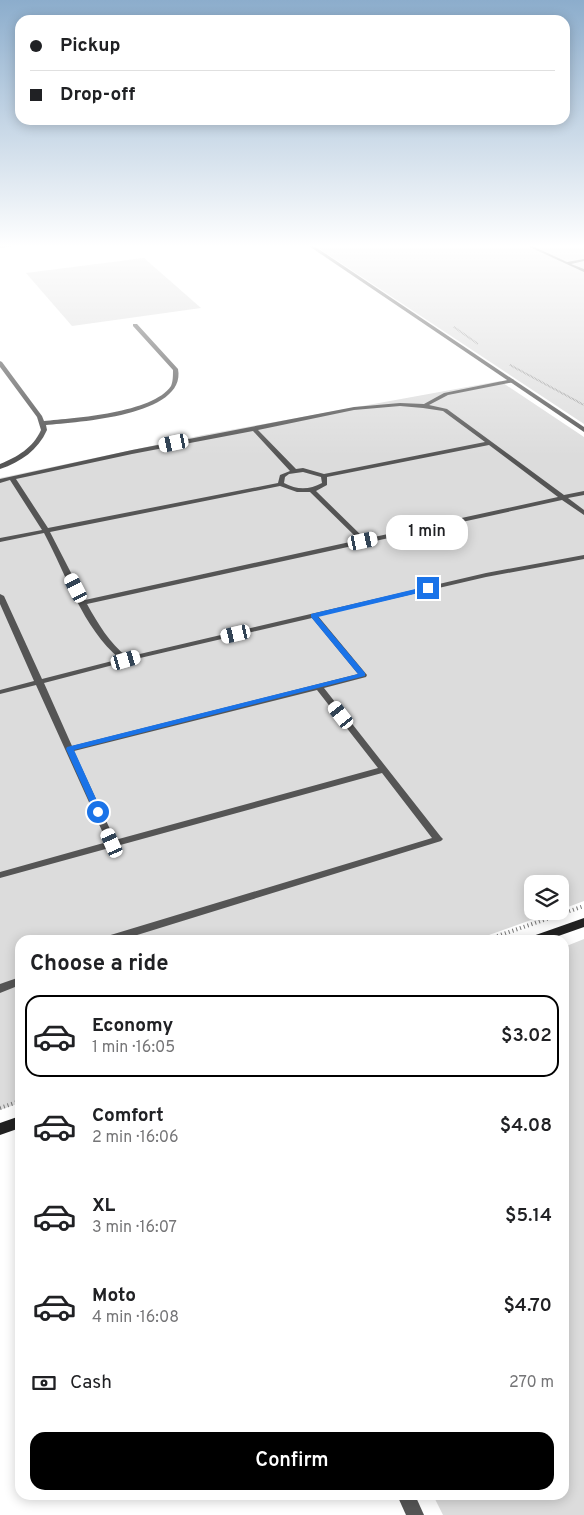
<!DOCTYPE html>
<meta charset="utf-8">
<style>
body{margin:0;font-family:Overpass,sans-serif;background:#f6f6f6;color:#202124;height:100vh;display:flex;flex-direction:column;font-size:19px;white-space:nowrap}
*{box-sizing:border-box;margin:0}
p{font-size:16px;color:#757577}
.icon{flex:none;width:28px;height:28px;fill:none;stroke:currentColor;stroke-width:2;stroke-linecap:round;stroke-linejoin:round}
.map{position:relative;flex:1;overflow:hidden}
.details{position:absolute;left:15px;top:935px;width:554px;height:565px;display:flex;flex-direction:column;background:#fff;border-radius:15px;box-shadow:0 2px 12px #0003}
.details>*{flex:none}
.guide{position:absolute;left:15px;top:15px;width:555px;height:110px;border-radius:15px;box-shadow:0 2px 12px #0003;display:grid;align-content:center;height:110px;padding:0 15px;background:#fff}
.controls{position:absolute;left:524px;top:875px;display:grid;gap:10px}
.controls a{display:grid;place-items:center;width:45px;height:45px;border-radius:10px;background:#fff;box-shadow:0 2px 12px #0003;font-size:25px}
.end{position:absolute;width:22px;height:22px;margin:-11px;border:6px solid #1a73e8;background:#fff;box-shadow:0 0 0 2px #fff}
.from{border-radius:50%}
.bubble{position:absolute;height:35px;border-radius:15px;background:#fff;box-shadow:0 2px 12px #0003;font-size:16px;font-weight:600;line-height:35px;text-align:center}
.car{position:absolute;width:15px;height:30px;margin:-15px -8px;border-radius:6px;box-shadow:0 0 4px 1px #0007;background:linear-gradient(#fff 24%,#345 0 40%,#fff 0 76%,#345 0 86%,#fff 0)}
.guide b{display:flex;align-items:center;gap:18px;height:48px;font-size:19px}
.guide b+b{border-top:1px solid #e0e0e0}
.guide i{width:12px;height:12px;background:#202124}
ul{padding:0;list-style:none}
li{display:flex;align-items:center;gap:15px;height:82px;margin:0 10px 8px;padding:0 5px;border:2px solid transparent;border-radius:15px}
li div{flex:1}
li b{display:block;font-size:19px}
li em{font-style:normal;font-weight:600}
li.on{border-color:#000}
li>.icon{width:45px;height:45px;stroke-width:1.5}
h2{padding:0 15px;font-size:22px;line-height:60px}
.pay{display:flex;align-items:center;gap:12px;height:55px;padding:0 15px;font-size:19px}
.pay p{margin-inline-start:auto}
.button{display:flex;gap:10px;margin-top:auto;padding:10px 15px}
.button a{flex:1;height:58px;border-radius:15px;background:#000;color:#fff;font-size:20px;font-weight:600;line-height:58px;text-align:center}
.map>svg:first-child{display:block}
.green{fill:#dcdcdc}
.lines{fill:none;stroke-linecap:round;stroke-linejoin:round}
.path-far1{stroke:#777;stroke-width:2;stroke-dasharray:0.5 1;stroke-linecap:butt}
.path{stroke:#777;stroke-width:4;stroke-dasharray:1 3;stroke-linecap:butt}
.service{fill:#555;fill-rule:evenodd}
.minor{fill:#555;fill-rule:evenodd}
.tertiary{fill:#555;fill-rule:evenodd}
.secondary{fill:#222;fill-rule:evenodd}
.route{fill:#1a73e8}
</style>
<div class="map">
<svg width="584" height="1515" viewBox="0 0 584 1515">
<rect width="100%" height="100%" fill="#fff"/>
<g class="green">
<polygon points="312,244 584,244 584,424"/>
<polygon points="144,258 201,308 72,326 26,273"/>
<polygon points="500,381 584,437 584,901 560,910 560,884 532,884 532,911 556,911 475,940 20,940 20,1103 0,1110 0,478 203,435"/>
<polygon points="584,939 584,1515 443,1515 433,1495 564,1495 564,947"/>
</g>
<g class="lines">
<g class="path-far1">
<polyline points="454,327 478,344"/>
<polyline points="510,365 584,405"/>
</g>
<g class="path">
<polyline points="486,940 584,906"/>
<polyline points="0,1108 20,1101"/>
</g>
<g class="service">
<polygon points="523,244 528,244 567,262 584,259 584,261 571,264 584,269 584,272"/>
<path d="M512 379 514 380V382L448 395 429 405 447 409 564 495 584 491V495L568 498 584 510V515L562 500 87 604C98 624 109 642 127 657L486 573 584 555V559L486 577 318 616 367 675 366 677 324 688 441 837 443 839 441 841 121 940H103L104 937 432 838 382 773 0 878V872L107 842 36 685 0 694V690L34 681 0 604V594L4 596 42 679 120 659C82 627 67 576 44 533L0 542V538L42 530 10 480 0 483V479L132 450 354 407 400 403 424 404 444 393ZM400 406 423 408 443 411 485 442 324 474 303 468 296 469 258 430 354 410ZM253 431 290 471 280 475 278 483 48 528 16 479 132 454ZM489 445 558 497 365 539 316 491 327 485V477ZM303 472 321 477 322 483C309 490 297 490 284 483L285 477 289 474ZM280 486 297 492H310L359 540 85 600 50 532ZM312 618 358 674 72 746 44 683 140 658ZM317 690 378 768 115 840 74 751Z"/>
<polygon points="20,977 20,985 0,993 0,984"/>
</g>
<g class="minor">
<path d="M133 324H137L178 369C187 416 77 422 46 425L47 430C38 450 21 462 0 469V464C17 457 33 448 41 430L37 417 0 367V361L2 362 42 416 44 421C75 418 153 413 171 386 173 382 173 375 173 370L133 326Z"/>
<polygon points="397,1495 415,1495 424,1515 406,1515"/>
</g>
<polygon class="tertiary" points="306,244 311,244 584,427 584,432"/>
<g class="secondary">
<polygon points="16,244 31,244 0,248 0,246"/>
<polygon points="584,918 584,927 547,940 528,940 530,937"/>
<polygon points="20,1116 20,1128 0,1135 0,1123"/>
</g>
</g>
<linearGradient id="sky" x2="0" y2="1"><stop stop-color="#8cadcc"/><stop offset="0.54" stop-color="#fff"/><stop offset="1" stop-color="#fff" stop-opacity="0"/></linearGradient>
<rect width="584" height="456" fill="url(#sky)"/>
<polygon class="route" points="428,586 431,590 318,617 365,673 365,676 74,750 102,812 95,814 66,749 67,747 358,674 311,617 311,614"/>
</svg>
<div class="controls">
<a><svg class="icon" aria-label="layers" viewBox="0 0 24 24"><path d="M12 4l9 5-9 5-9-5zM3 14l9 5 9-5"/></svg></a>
</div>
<i class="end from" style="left:98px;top:812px"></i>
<i class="end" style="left:428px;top:588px"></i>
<div class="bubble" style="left:386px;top:515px;width:82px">1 min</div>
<i class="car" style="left:174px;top:443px;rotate:258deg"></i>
<i class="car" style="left:363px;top:541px;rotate:78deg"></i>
<i class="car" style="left:76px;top:588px;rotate:333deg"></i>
<i class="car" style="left:236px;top:634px;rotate:257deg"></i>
<i class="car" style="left:126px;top:660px;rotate:74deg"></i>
<i class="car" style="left:341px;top:715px;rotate:322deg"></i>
<i class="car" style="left:112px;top:843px;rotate:336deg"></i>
<div class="guide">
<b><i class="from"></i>Pickup</b>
<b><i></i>Drop-off</b>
</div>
<section class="details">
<h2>Choose a ride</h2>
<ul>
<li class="on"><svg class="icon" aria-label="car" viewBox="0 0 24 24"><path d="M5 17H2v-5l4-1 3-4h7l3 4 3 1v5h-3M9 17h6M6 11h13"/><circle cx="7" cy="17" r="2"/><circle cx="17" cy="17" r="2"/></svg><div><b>Economy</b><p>1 min · 16:05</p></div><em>$3.02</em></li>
<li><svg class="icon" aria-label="car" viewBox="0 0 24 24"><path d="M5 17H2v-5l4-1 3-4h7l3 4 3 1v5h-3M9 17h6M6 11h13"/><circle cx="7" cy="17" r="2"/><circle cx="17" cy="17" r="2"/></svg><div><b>Comfort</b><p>2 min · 16:06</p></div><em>$4.08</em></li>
<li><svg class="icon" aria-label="car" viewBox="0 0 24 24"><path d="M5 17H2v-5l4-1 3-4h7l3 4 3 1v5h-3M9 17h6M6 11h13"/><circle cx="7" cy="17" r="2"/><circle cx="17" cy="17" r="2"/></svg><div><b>XL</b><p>3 min · 16:07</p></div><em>$5.14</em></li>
<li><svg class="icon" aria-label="car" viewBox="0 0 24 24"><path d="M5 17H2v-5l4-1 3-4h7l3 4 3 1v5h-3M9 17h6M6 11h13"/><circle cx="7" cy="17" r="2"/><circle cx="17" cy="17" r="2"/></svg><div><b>Moto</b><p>4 min · 16:08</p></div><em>$4.70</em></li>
</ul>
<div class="pay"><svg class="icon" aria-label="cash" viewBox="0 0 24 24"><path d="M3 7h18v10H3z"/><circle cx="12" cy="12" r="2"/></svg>Cash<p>270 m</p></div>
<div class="button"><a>Confirm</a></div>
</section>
</div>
